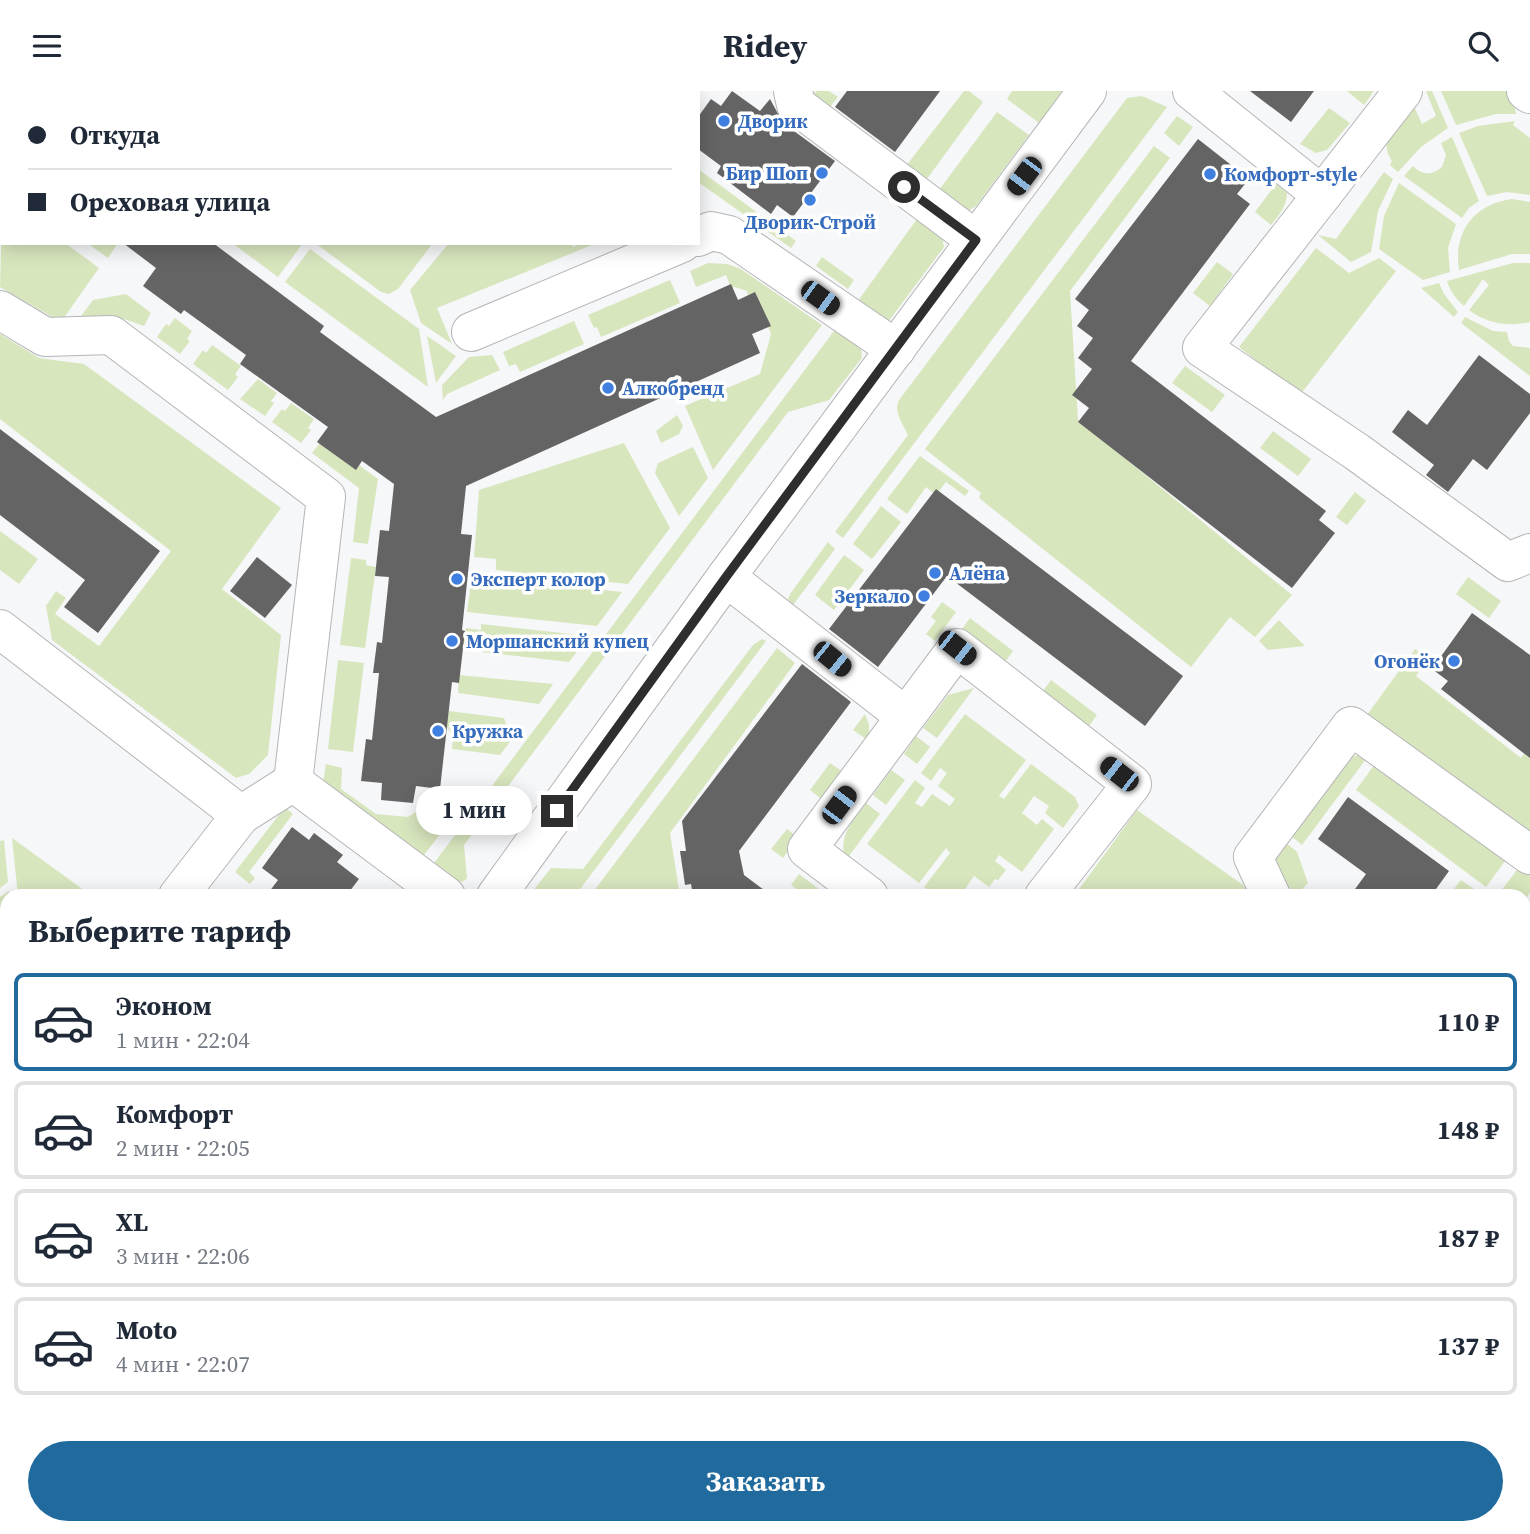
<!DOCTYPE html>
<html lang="ru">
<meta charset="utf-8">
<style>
body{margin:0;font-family:"Source Serif 4",serif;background:#f6f6f7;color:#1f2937;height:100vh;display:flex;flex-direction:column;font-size:26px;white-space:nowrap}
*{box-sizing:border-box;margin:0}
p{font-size:23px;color:#747a83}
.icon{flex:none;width:38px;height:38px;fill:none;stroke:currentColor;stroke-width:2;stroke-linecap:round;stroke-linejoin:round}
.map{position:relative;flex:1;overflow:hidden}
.side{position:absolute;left:0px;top:798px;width:1531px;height:646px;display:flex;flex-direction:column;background:#fff;border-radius:21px 21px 0 0;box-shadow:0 4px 18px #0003}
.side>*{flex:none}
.top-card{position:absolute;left:0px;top:0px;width:700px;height:154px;box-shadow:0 4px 18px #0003;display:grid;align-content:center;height:154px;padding:0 28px;background:#fff}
.end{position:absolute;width:32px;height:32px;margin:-16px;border:9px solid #2e2e2e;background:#fff;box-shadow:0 0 0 4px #fff}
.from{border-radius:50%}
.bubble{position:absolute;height:49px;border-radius:24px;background:#fff;box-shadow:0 4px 18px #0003;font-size:23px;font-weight:700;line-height:49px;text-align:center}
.car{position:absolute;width:21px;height:42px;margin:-21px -10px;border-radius:9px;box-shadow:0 0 5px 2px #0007;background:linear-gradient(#222 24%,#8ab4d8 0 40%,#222 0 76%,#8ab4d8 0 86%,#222 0)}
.top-card b{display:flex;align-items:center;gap:24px;height:66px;font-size:26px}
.top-card b+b{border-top:2px solid #e0e1e3}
.top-card i{width:18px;height:18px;background:#1f2937}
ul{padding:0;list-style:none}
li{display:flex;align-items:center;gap:21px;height:98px;margin:0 14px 10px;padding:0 14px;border:4px solid #e0e1e3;border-radius:10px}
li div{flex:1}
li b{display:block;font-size:26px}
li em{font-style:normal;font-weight:700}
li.current{border-color:#216a9e}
li>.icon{width:63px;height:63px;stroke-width:1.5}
h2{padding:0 28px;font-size:32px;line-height:84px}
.cta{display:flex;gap:14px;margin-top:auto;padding:14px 28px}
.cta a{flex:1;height:80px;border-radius:42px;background:#216a9e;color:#fff;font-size:28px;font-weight:700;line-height:80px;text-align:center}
header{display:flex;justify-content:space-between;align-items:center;height:91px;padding:0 28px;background:#fff;font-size:32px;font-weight:700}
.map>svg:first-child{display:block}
.education{fill:#fde7e5}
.green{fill:#d8e6be}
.building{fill:#656465}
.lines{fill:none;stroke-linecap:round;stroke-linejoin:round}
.minor-casing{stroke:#b5b5b7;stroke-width:40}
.minor{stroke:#fff;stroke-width:38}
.route{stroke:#2e2e2e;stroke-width:9}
.shop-dot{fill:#3f7fe0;stroke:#fff;stroke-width:2.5}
.labels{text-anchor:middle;stroke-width:7;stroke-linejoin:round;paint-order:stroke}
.shop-label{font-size:19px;font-weight:bold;fill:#366cbe;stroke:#fff;text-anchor:start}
</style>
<header><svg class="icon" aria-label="menu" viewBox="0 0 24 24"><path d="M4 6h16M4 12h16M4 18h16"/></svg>Ridey<svg class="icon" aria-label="search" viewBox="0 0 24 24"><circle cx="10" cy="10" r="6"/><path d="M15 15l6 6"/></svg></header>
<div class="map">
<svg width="1530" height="1443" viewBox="0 0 1530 1443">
<rect width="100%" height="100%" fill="#f6f7f8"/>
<polygon class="education" points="1530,1051 1530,1443 1387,1443 1379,1437 1524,1437 1524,1059"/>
<g class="green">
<polygon points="816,0 829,0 838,6 825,22 809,10"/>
<polygon points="964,0 969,0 983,11 919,99 899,84"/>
<polygon points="1012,0 1062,0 1039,32 1007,8"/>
<polygon points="1347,0 1374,0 1364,14"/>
<polygon points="1426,0 1432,0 1448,37 1421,56 1398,81 1390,74 1392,70 1388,63 1386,52 1413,13 1422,33 1436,25"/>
<polygon points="1441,0 1506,0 1514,12 1516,23 1496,23 1456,34"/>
<path d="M1142 5 1167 16 843 447 835 441 908 344C903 333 893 321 899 309L1127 7Z"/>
<polygon points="1329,17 1350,32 1327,59 1316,62 1300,53"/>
<polygon points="997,21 1029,44 976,115 968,120 936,103"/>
<polygon points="1177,25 1193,36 1179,55 1164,42"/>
<polygon points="1515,30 1513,34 1530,47 1530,104 1507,101 1487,105 1459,42 1478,35"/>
<path d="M1452 46 1479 110 1469 117 1462 127 1404 85 1413 75C1422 84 1431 85 1442 76L1446 64 1441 52Z"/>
<polygon points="1154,55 1170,67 1070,200 1078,329 1292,504 1255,546 1230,526 1191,576 979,407 981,402 925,358"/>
<polygon points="698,78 796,150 791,157 698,91"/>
<polygon points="1384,81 1393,88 1378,120 1371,161 1351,171 1318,144 1336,148"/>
<polygon points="1399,92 1456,133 1448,157 1450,181 1423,189 1379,158 1384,125"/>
<path d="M1276 93 1287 102C1287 115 1279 124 1271 134L1255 121Z"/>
<path d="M1512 108 1530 111V163H1512L1459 179C1453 141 1474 113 1512 108Z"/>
<polygon points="2,120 2,152 65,152 99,177 61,231 0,196"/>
<polygon points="917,128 942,146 944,156 888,231 855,214"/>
<polygon points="87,152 118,152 108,167"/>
<polygon points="232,152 303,152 278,186"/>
<polygon points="315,152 433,152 398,198 389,203 381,201"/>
<polygon points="449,152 571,152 573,156 581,152 597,152 437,217 452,253 421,232 410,199"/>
<polygon points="1316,157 1349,182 1379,167 1396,180 1300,304 1239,256"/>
<polygon points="310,158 419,238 428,296 285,191"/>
<polygon points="822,166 854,189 848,198 816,175"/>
<polygon points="1217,171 1233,183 1210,215 1193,202"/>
<polygon points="708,172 727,173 741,178 822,234 713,379 685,315 760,283 771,243 754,203 748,205 747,200 735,196 731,197 726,184 696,196 690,180"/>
<path d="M1513 172H1530V231C1508 236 1488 233 1469 219L1489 194 1483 188 1464 215C1456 208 1450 200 1447 190Z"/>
<polygon points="670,189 680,212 601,246 597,236 594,237 588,224"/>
<polygon points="1439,192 1444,203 1458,221 1454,226 1421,197"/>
<polygon points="126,203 151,222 144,235 124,228 78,229 93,209"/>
<polygon points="1465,226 1493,240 1507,241 1509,250 1513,255 1530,257 1530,285 1461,232"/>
<polygon points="175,227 192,240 187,248 190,250 180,263 157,246 166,233 169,235"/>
<polygon points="574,230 584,253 520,281 516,273 509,275 503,261"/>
<polygon points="837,236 861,257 862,267 829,309 788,321 464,754 467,787 464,790 458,791 434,772"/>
<polygon points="0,243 39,267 84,273 281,417 222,498 281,544 268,664 249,683 236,687 52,549 46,515 56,500 66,507 55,523 99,555 171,460 0,328"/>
<polygon points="427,245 456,265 436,292"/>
<polygon points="212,254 241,275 235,283 238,286 228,299 193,273 203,259 206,262"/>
<polygon points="492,264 500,279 447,303 443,309 442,294 469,266"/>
<polygon points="1185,275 1225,304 1212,321 1172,292"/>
<polygon points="258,288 277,302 271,310 274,312 265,325 240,308"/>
<polygon points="291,312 314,328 308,337 311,339 301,352 272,331 282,318 285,320"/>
<polygon points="677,324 683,335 679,343 661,352 656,340"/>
<polygon points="1273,340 1311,368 1298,385 1260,357"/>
<polygon points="323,348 378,388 368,453 353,451 359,397 312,362"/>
<polygon points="624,352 670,437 628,493 496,479 496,468 474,466 479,399"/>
<polygon points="693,356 708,387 679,425 655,382 658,372"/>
<polygon points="920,365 969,400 965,405 946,391 936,404 926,396 907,423 887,408"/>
<polygon points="1355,401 1366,410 1347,434 1336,426"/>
<polygon points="881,415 901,431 872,468 853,453"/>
<polygon points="0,440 38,468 19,493 0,479"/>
<polygon points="828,451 835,458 790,518 788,508 790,503"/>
<polygon points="844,464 864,479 834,519 815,504"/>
<polygon points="351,467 366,469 366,474 376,476 365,557 340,554"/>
<polygon points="472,485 622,501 597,535 467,521"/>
<polygon points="1468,486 1501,510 1489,527 1456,503"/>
<polygon points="942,511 956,521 935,550 926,543 936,530 931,526"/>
<polygon points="970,527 1013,560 1005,571 962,538"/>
<polygon points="1279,529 1305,555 1268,559 1259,550"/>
<polygon points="481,533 589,545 569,571 481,561 482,553 464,551 466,537 481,539"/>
<polygon points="762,548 766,550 575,805 529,805 551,777 583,778 753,554"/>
<polygon points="777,557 795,572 670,742 680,805 590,805"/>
<polygon points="1415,558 1428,567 1416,585 1521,667 1525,661 1530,664 1530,749 1364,628"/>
<polygon points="338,569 364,572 353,661 328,658"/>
<polygon points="459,584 553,593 539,613 458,602"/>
<polygon points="1051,589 1097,624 1089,635 1043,600"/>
<polygon points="974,597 937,647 923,637 948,604"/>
<polygon points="449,620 504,627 512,648 500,664 452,658 453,645 446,635"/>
<polygon points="865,623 869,634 869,650 853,639"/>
<polygon points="965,623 1026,669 999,705 1004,708 1031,673 1075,706 1079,715 1063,737 1045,722 1049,715 1034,705 1022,722 1037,734 1042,728 1054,738 1022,781 999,764 995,770 1006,779 998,789 995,788 989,796 974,785 963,801 967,805 936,805 924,796 950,762 946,757 919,792 867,753 915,689 925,697 915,712 922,716 932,703 950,715 955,708 938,695 947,682 940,677 931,690 921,682"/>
<polygon points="916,645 930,656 917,673 904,663"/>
<polygon points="1360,663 1369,664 1302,754 1290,744 1350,667"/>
<polygon points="1378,669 1508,766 1486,796 1356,699"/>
<polygon points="830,672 846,683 825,711 810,699"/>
<polygon points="326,673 342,677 341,698 376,723 408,726 439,707 465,711 424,764 323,692"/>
<polygon points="891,679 905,689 886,714 873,704"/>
<path d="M866 712 880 723 846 769C837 745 853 730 866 712Z"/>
<polygon points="285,716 293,723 249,781 255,787 250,793 235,781"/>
<polygon points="1137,719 1243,794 1250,805 1074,805"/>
<polygon points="787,738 798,746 783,767 771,758"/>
<polygon points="12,747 92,805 18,805"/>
<polygon points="4,749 8,791 0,797 0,750"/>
<polygon points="1285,751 1297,761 1308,792 1298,803 1277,788 1271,771"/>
<polygon points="1520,775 1530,783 1530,802 1524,810 1524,805 1497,805"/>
<polygon points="799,783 819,798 814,805 806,805 791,794"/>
<polygon points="1461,789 1481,803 1479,805 1461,805 1454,798"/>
<polygon points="9,800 7,841 0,840 0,806"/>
<polygon points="0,849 7,850 7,910 0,905"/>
<polygon points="7,940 7,1014 0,1023 0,941"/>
<polygon points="1530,1025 1530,1098 1524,1106 1524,1033"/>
<polygon points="0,1371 7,1376 7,1403 4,1407 0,1403"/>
<polygon points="1524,1405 1530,1410 1530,1443 1465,1443 1459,1437 1524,1437"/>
<polygon points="464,1437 505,1437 512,1442 468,1443"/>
<polygon points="605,1437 771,1437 766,1443 613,1443"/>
<polygon points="983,1437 1038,1437 1033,1443 979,1443"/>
<polygon points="1055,1437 1096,1437 1091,1443 1050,1443"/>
<polygon points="1154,1437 1198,1437 1193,1443 1149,1443"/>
<polygon points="1216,1437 1275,1437 1283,1443 1211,1443"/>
<polygon points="1286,1437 1399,1437 1408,1443 1294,1443"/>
</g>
<g class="building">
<polygon points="732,0 760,20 770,8 783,32 835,70 793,126 777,114 771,123 717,82 721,75 698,58 698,26 711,8 721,15"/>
<polygon points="847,0 940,0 895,61 835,16"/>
<polygon points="1250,0 1314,0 1291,31"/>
<polygon points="1198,48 1249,88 1237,103 1250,113 1131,270 1326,420 1319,429 1335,442 1292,497 1078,331 1089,317 1072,304 1092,278 1078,267 1093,247 1077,235 1089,219 1075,208"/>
<polygon points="123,152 213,152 324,235 320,241 436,326 731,193 738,209 755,201 771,235 752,243 760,262 466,395 461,443 472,444 462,539 465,540 459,592 452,591 440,698 416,695 413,712 381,709 382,692 361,690 366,648 372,649 379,582 373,582 377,551 382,552 389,486 375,485 380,439 389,440 394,393 362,370 356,379 317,351 328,336 240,273 246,264 184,219 181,223 143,195 156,177"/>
<polygon points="1479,264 1530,303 1530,322 1487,379 1473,368 1448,401 1426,384 1434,374 1392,341 1408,319 1427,334"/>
<polygon points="0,338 160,460 98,542 64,516 85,489 0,424"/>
<polygon points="936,398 1183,585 1145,635 947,485 878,576 829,538"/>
<polygon points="257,466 292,494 265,527 230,500"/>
<polygon points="1472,522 1530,564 1530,667 1441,598 1448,590 1432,578"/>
<polygon points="802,573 851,611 739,760 744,784 772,805 693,805 691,793 685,794 680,760 686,760 682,730"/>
<polygon points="1348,706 1449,780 1431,805 1350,805 1366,783 1318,748"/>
<polygon points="292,736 309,749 314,742 343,764 337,771 359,788 346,805 266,805 278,789 262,777"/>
</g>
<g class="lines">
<defs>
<g id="minor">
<polyline points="793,0 796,14 976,149"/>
<polyline points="1192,0 1322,104 1202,257 1357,361 1508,471 1530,462"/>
<polyline points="1526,0 1530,3"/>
<polyline points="258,2 259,0"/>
<polyline points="1322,104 1403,0"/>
<polyline points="698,146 711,140 729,144 896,258"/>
<polyline points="0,219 45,246 111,244 326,406 293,691"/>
<polyline points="471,241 682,152"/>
<polyline points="726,486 905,625"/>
<polyline points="0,538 241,724 178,805"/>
<polyline points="241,724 293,691 446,805"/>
<polyline points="496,805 726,486 1087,0"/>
<polyline points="869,805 807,758 957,557 1132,693 1044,805"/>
<polyline points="1271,805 1253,766 1351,635 1530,764"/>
<polyline points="1524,894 1530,886"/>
<polyline points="0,1036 7,1027"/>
<polyline points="1524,1111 1530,1104"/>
<polyline points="0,1112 7,1118"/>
<polyline points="1524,1382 1530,1386"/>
<polyline points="390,1437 399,1443"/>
<polyline points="9,1443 13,1437"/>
<polyline points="805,1443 809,1437"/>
<polyline points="1115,1443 1120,1437"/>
</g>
</defs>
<use href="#minor" class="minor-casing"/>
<use href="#minor" class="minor"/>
</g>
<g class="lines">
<polyline class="route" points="557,720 726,486 976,149 904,96"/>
</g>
<g class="shop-dot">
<circle cx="724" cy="30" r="7"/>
<circle cx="822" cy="82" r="7"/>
<circle cx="1210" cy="83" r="7"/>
<circle cx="810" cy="109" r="7"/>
<circle cx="608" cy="297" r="7"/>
<circle cx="935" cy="482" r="7"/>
<circle cx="457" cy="488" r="7"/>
<circle cx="924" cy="505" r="7"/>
<circle cx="452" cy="550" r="7"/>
<circle cx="1454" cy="570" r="7"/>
<circle cx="438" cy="640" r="7"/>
</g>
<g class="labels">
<g class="shop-label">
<text x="738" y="37">Дворик</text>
<text x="808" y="89" text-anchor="end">Бир Шоп</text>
<text x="1224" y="90">Комфорт-style</text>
<text x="810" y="138" text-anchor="middle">Дворик-Строй</text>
<text x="622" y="304">Алкобренд</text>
<text x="949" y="489">Алёна</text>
<text x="471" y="495">Эксперт колор</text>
<text x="910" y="512" text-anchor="end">Зеркало</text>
<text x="466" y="557">Моршанский купец</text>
<text x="1440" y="577" text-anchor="end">Огонёк</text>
<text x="452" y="647">Кружка</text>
</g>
</g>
</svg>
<i class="end from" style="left:904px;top:96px"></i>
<i class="end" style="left:557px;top:720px"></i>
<div class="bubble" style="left:416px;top:695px;width:116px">1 мин</div>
<i class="car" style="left:1024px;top:85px;rotate:217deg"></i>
<i class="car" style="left:820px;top:207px;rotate:126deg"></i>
<i class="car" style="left:957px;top:557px;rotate:128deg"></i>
<i class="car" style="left:832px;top:568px;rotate:129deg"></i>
<i class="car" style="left:1119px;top:683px;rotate:308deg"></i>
<i class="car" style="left:839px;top:714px;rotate:37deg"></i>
<div class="top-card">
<b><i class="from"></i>Откуда</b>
<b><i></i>Ореховая улица</b>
</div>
<section class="side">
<h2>Выберите тариф</h2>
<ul>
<li class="current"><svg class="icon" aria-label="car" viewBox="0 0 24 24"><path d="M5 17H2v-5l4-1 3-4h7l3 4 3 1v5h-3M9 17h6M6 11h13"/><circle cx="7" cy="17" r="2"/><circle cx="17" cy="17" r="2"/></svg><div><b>Эконом</b><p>1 мин · 22:04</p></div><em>110 ₽</em></li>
<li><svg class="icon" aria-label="car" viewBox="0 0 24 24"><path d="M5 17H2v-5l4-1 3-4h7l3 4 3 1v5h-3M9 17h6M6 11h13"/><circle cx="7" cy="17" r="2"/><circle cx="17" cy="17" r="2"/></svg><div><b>Комфорт</b><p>2 мин · 22:05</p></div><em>148 ₽</em></li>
<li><svg class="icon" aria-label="car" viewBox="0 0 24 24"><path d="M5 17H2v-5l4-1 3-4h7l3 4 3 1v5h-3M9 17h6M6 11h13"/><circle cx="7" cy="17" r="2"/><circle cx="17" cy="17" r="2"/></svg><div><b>XL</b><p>3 мин · 22:06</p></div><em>187 ₽</em></li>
<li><svg class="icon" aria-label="car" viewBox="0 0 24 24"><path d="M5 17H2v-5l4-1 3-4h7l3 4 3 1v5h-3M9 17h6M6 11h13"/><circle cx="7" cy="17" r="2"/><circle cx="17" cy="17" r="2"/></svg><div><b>Moto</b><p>4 мин · 22:07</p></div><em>137 ₽</em></li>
</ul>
<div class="cta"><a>Заказать</a></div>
</section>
</div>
